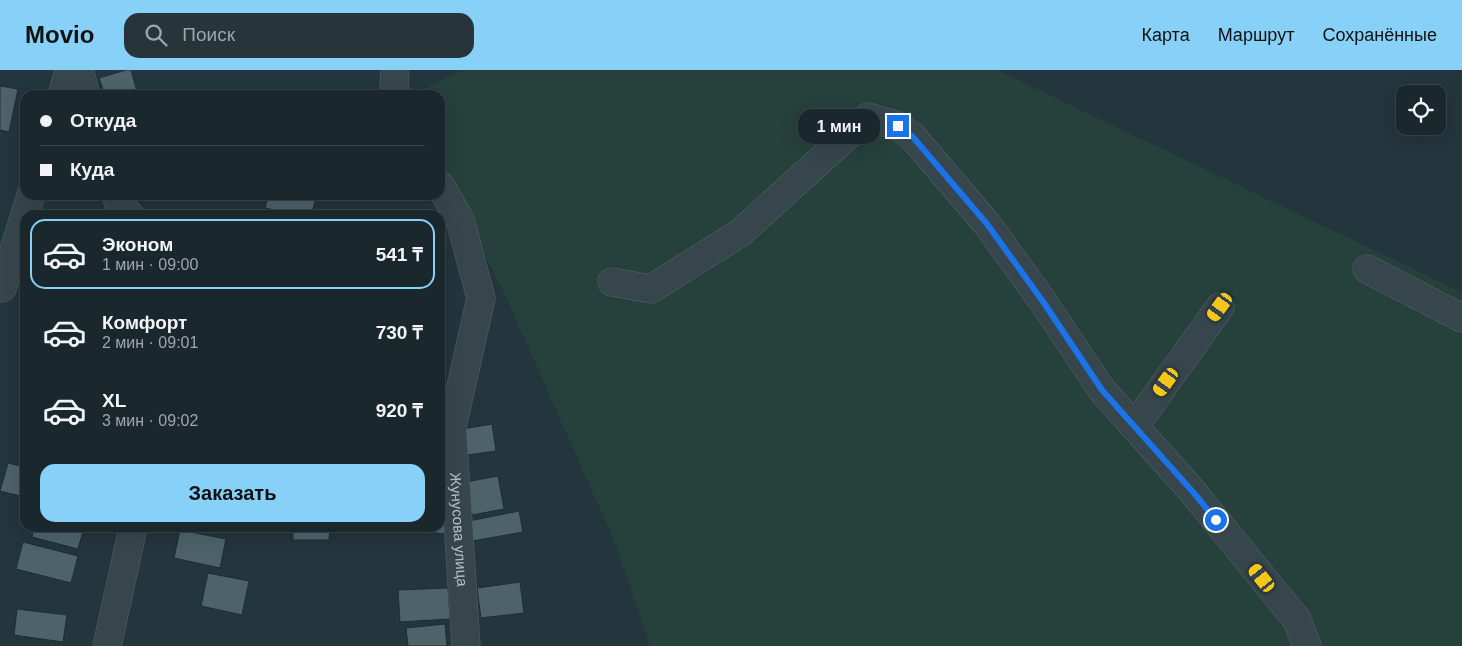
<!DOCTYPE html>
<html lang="ru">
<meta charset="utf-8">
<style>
body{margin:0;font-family:Arial,sans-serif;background:#27343a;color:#f1f3f6;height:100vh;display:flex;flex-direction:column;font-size:19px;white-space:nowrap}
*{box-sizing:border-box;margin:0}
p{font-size:16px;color:#9fa6aa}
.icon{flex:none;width:28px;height:28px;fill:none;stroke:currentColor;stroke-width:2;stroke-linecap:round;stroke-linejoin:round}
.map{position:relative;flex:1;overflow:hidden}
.panel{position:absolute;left:20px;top:140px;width:425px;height:322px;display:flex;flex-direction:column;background:#1a282e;border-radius:15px;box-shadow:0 5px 20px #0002,0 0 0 1px #38444a}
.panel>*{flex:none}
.banner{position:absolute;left:20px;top:20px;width:425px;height:110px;border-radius:15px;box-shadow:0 5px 20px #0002,0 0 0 1px #38444a;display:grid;align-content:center;height:110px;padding:0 20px;background:#1a282e}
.controls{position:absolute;left:1396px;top:15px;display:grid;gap:10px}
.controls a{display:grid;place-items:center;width:50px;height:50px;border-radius:10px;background:#1a282e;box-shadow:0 5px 20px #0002,0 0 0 1px #38444a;font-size:25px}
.end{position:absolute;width:22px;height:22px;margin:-11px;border:6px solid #1a73e8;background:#fff;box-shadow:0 0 0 2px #fff}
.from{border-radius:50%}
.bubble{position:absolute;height:35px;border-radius:15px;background:#1a282e;box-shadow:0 5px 20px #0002,0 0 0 1px #38444a;font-size:16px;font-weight:700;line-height:35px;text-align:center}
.car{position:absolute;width:15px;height:30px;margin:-15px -8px;border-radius:6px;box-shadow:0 0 4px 1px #0007;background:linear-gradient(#f5c518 24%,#345 0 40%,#f5c518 0 76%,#345 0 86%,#f5c518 0)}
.banner b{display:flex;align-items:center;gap:18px;height:48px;font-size:19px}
.banner b+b{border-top:1px solid #38444a}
.banner i{width:12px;height:12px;background:#f1f3f6}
ul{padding:9px 0 0;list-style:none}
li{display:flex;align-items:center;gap:15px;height:70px;margin:0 10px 8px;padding:0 10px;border:2px solid transparent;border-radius:15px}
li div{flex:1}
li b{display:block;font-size:19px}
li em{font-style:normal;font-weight:700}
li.active{border-color:#87d1f9}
li>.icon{width:45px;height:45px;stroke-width:1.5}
.button{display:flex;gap:10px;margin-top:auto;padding:10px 20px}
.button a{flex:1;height:58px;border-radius:15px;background:#87d1f9;color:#111;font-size:20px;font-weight:700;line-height:58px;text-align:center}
header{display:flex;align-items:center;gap:30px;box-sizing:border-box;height:70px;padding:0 25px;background:#87d1f9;color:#111}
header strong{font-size:24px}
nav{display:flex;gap:28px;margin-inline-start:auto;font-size:18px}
.search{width:350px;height:45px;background:#27343a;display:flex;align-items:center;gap:12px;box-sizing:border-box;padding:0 18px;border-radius:15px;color:#9fa6aa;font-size:19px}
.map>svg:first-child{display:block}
.green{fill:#26403b}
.building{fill:#4e626a;stroke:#1e2d34}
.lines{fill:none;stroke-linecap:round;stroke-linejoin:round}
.minor-casing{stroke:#55646b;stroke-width:29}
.minor{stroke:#37464d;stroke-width:28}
.route{stroke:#1a73e8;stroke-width:6}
.labels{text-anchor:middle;stroke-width:5;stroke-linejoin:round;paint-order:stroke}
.street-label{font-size:15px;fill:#b3c1c8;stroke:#1c2b32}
</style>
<header>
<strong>Movio</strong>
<div class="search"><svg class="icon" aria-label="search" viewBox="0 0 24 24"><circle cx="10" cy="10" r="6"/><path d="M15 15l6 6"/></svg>Поиск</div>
<nav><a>Карта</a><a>Маршрут</a><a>Сохранённые</a></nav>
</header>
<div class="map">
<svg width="1462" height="576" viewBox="0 0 1462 576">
<rect width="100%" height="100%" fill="#23353d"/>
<polygon class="green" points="462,0 997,0 1462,222 1462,576 650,576 615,473 506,227 440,95 440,25 412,25"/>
<g class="building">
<polygon points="126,0 131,0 138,25 105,25 99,8"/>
<polygon points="0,16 18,19 9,62 0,60"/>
<polygon points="135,125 159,125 137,132"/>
<polygon points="268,125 316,125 312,145 298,145 265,138"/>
<polygon points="492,354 496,381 467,385 462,359"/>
<polygon points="8,393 25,397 25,427 0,421"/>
<polygon points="498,406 504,439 472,445 466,412"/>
<polygon points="440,424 450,426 444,464 421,461 421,458 440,458"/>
<polygon points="519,441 523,462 473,471 469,451"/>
<polygon points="34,458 84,458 78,479 32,467"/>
<polygon points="293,458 330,458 329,470 293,470"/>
<polygon points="180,460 226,469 220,498 174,488"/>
<polygon points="23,472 78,486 71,513 16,499"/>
<polygon points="208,503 249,511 242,545 201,536"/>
<polygon points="520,512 524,543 481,548 477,518"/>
<polygon points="448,518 450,549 400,552 398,520"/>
<polygon points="17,539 67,545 63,572 14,565"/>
<polygon points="445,554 447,576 408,576 406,558"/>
</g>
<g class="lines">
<defs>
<g id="minor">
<polyline points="79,0 86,25"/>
<polyline points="395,0 394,14 396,25"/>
<polyline points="62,25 69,0"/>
<path id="s1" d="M440 115 460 150 481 228 452 357 466 576"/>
<polyline points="116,125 119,135 130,145"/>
<polyline points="1367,199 1462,248"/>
<polyline points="612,212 651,219 740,163 868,47 898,56 912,66 987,154 1044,233 1102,320 1193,422 1297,550 1307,576"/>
<polyline points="2,218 31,125"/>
<polyline points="1134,357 1220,237"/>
<polyline points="107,576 133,458"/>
</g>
</defs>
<use href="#minor" class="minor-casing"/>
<use href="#minor" class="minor"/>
</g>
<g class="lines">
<polyline class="route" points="898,56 912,66 987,154 1044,233 1102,320 1193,422 1216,450"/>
</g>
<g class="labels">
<g class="street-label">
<text dy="5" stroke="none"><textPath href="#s1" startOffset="356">Жунусова улица</textPath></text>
</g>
</g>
</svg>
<div class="controls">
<a><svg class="icon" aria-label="locate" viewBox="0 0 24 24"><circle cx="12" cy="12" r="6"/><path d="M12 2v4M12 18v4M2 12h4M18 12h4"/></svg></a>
</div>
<i class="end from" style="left:1216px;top:450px"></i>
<i class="end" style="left:898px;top:56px"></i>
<div class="bubble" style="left:798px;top:39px;width:82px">1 мин</div>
<i class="car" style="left:1220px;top:237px;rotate:216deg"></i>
<i class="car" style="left:1166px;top:312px;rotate:216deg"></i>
<i class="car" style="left:1262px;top:508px;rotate:321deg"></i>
<div class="banner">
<b><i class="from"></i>Откуда</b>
<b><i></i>Куда</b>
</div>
<section class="panel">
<ul>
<li class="active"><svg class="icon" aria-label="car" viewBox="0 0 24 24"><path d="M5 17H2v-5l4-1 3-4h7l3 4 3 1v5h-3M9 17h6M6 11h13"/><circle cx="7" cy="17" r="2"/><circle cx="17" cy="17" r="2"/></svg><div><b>Эконом</b><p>1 мин · 09:00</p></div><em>541 ₸</em></li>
<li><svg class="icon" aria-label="car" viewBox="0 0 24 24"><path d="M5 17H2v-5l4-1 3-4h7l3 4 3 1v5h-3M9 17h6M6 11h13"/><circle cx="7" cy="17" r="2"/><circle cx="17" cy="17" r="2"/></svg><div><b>Комфорт</b><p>2 мин · 09:01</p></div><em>730 ₸</em></li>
<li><svg class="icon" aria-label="car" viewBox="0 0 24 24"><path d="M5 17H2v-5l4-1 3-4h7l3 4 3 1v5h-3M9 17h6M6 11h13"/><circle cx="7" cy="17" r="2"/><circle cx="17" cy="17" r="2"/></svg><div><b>XL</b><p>3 мин · 09:02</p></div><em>920 ₸</em></li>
</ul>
<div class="button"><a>Заказать</a></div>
</section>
</div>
